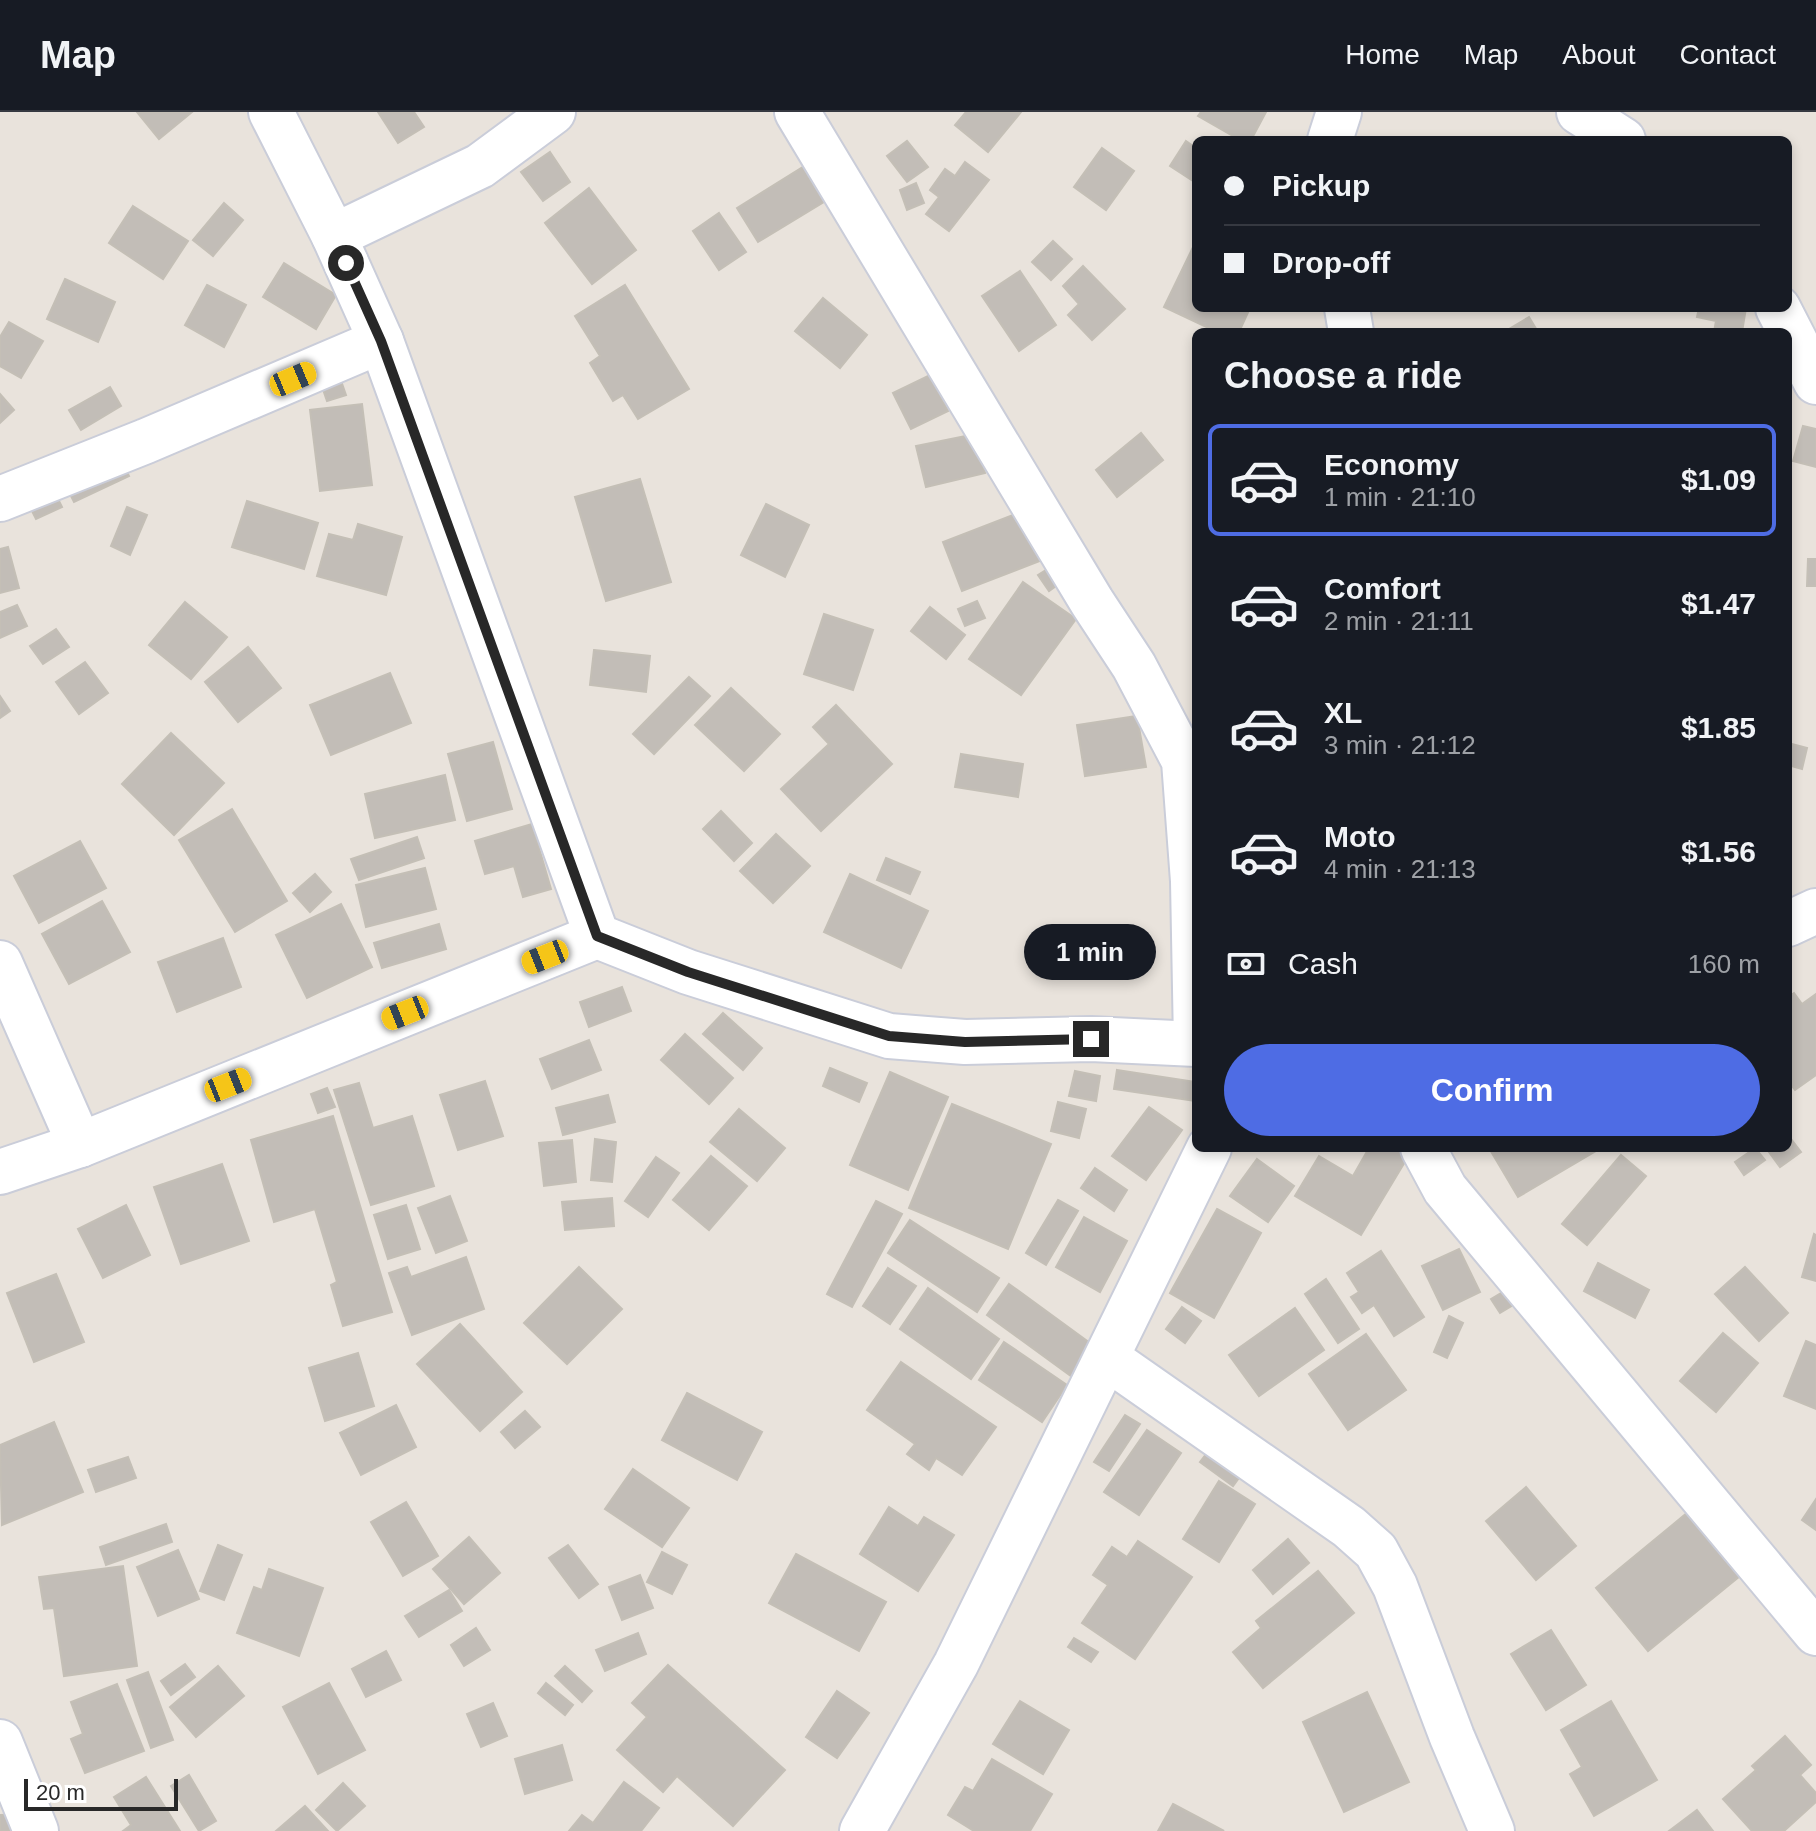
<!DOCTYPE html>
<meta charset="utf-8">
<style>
body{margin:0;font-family:Helvetica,sans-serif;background:#20242c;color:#f1f3f6;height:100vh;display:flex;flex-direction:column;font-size:30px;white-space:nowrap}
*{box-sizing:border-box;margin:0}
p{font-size:26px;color:#9ea1a6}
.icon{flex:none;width:44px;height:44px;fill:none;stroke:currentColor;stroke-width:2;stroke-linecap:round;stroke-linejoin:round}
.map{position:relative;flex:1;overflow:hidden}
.panel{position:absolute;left:1192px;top:216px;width:600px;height:824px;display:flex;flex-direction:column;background:#171b24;border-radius:12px;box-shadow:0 4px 12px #0003}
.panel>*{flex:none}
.banner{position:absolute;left:1192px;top:24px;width:600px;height:176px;border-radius:12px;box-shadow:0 4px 12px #0003;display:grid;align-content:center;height:176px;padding:0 32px;background:#171b24}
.scale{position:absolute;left:24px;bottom:20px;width:154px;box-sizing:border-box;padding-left:8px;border:4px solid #282828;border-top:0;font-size:22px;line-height:28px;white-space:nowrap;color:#282828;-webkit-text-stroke:6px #fff;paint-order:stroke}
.end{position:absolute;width:36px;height:36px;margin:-18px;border:10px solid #282828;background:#fff;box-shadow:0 0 0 4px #fff}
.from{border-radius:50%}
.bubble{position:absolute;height:56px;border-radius:28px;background:#171b24;box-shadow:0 4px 12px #0003;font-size:26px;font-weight:600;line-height:56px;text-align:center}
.car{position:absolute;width:24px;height:48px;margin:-24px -12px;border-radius:10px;box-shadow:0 0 6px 2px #0007;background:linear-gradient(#f5c518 24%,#345 0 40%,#f5c518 0 76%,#345 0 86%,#f5c518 0)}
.banner b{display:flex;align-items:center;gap:28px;height:76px;font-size:30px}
.banner b+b{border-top:2px solid #363941}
.banner i{width:20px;height:20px;background:#f1f3f6}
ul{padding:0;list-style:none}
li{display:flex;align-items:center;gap:24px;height:112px;margin:0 16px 12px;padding:0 16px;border:4px solid transparent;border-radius:12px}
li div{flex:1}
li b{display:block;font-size:30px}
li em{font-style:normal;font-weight:600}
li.active{border-color:#4e6ce4}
li>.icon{width:72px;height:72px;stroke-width:1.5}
h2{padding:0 32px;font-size:36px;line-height:96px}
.pay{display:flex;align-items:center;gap:20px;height:88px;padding:0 32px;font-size:30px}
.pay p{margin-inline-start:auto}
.primary-button{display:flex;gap:16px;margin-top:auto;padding:16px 32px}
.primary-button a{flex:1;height:92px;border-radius:48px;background:#4e6ce4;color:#fff;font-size:32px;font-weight:600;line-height:92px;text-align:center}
header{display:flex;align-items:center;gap:48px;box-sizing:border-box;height:112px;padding:0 40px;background:#171b24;border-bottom:2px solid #363941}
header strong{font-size:38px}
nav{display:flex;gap:44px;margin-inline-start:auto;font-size:28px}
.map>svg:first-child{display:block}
.building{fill:#c2bdb7;stroke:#c4bfb6;stroke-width:2}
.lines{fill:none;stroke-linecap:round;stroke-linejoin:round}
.minor-casing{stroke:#cacdd9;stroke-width:48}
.minor{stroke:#fff;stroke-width:44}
.route{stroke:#282828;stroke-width:10}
</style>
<header>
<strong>Map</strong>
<nav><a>Home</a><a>Map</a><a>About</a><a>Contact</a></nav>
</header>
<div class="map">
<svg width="1816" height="1719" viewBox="0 0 1816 1719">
<rect width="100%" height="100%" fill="#e9e3dc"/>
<g class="building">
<polygon points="137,0 192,0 159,27"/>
<polygon points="378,0 414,0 424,15 398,31"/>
<polygon points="966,0 1021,0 988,40 955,13"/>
<polygon points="1201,0 1266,0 1251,28 1240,28 1198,4"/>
<polygon points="907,29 928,55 907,70 887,44"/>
<polygon points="1186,29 1196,36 1196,71 1170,54"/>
<polygon points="1102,36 1134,59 1106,98 1074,75"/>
<polygon points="550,40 570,70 543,89 521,60"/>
<polygon points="965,50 989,68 949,119 926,102 939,85 930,78 945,57 955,64"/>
<polygon points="803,55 824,90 758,130 737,96"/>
<polygon points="916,71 924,91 907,98 900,78"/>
<polygon points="589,76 636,138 592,172 545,111"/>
<polygon points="224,91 243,108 213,144 193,128"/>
<polygon points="133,94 188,129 163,167 109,131"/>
<polygon points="719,101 746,140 719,158 693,119"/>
<polygon points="1053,129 1072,147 1051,168 1032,150"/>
<polygon points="1196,129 1196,196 1250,196 1239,220 1217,220 1164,195"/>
<polygon points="284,151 336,183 316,217 263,185"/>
<polygon points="1083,154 1125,197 1092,228 1068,203 1079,192 1063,174"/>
<polygon points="1020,159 1056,213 1019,239 982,184"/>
<polygon points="65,167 115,190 98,230 47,207"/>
<polygon points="207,173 246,193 224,235 185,213"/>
<polygon points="625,173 689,277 638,307 623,283 613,289 590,251 600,244 575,204"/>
<polygon points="823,186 867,223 840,256 795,219"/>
<polygon points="1699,196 1746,196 1742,220 1714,220 1716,209 1697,205"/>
<polygon points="1529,205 1538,220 1504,220"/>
<polygon points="9,210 43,229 21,266 0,254 0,225"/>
<polygon points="338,260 346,283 327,289 319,266"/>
<polygon points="930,263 948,299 911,317 893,281"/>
<polygon points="110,275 121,294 81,318 69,298"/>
<polygon points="0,282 14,298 0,311"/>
<polygon points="362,292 372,373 320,379 310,298"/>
<polygon points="1803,314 1816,317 1816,355 1793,349"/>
<polygon points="1141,321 1163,348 1117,385 1096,358"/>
<polygon points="976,322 985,361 926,375 916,334"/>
<polygon points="119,344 129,364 74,390 64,370"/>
<polygon points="640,367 671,470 606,489 575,385"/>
<polygon points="53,377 62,395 36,407 27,389"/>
<polygon points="247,389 318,411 304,457 232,435"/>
<polygon points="766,392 809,413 785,465 741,443"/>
<polygon points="127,395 147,403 130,443 111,434"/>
<polygon points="1026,398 1045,447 962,479 943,430"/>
<polygon points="358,412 402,425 386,483 317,464 329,422 353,428"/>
<polygon points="8,435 19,476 0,481 0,437"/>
<polygon points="1808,447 1816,447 1816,474 1807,474"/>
<polygon points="1060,449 1070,464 1049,479 1038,463"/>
<polygon points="1023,470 1076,507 1021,583 969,547"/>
<polygon points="977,489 985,506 965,514 958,497"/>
<polygon points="185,490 227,525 191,567 149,533"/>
<polygon points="17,493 27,514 0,526 0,500"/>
<polygon points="930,495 965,523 946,547 911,519"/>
<polygon points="824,502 873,518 853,578 804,562"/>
<polygon points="56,517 69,535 43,552 30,534"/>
<polygon points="248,535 281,576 238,610 205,570"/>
<polygon points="594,538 650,544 646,580 590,573"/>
<polygon points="85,550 108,581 79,602 56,570"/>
<polygon points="390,561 411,611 331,643 310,593"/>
<polygon points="689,565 710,584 654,642 633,622"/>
<polygon points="731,576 780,622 744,659 695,613"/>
<polygon points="0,584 10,599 0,606"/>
<polygon points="836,593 892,652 821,719 781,677 829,632 813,615"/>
<polygon points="1137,604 1146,655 1085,664 1077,613"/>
<polygon points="171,621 224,671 174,723 122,672"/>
<polygon points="493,630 512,697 467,709 448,642"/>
<polygon points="1788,631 1807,636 1802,657 1788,653"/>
<polygon points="961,642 1023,652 1018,685 955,675"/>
<polygon points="445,663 455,708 375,726 365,682"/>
<polygon points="232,697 287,789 235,820 179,728"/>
<polygon points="721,699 752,731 734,749 703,717"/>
<polygon points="532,712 551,777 523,785 514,754 485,762 475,729"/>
<polygon points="776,722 810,754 773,791 740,759"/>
<polygon points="417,725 424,746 359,768 351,747"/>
<polygon points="80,729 106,776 39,811 14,764"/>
<polygon points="886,746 920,760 910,782 877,768"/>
<polygon points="425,756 436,797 366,815 356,773"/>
<polygon points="315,762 331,780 310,800 293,781"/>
<polygon points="850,762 928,799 901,856 824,820"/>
<polygon points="102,789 130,840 69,872 42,822"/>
<polygon points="341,792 372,855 307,886 276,823"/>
<polygon points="439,812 446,837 382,856 374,831"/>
<polygon points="223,826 241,875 177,900 158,850"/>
<polygon points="622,875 631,899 589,915 580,890"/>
<polygon points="1794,881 1802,892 1816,882 1816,963 1795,978 1788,969 1788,885"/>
<polygon points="723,901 762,936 743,958 703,922"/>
<polygon points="685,922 733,966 709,992 661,948"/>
<polygon points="589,928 601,958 552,977 540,947"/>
<polygon points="830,956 867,971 859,990 823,974"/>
<polygon points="1117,958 1196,970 1196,989 1114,977"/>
<polygon points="1075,959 1100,964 1096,989 1069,984"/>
<polygon points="890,960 948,985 908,1078 850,1053"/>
<polygon points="485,969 503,1024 458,1038 440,983"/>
<polygon points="359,971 373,1016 412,1004 434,1074 371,1093 334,978"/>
<polygon points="327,976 335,995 318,1001 311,982"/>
<polygon points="608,983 615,1010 563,1023 556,996"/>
<polygon points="1058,990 1086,997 1079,1026 1051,1019"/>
<polygon points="952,992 1051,1032 1008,1137 909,1096"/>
<polygon points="1149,995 1182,1018 1146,1068 1112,1044"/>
<polygon points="739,997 785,1036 757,1069 710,1030"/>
<polygon points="333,1004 392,1200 343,1214 331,1173 337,1170 315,1097 274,1110 251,1028"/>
<polygon points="1788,1023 1801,1040 1780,1055 1766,1036 1788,1036"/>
<polygon points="595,1027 616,1030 612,1070 591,1068"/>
<polygon points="572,1028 576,1070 544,1074 539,1031"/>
<polygon points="1369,1036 1397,1036 1409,1043 1361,1123 1295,1084 1319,1044 1353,1064"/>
<polygon points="1489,1036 1601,1036 1518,1085"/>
<polygon points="1755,1036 1765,1048 1744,1063 1735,1050"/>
<polygon points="1621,1043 1646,1064 1587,1133 1562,1112"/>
<polygon points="711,1044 747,1074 709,1118 673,1088"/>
<polygon points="656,1045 679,1061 648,1105 625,1089"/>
<polygon points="1257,1047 1294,1074 1268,1110 1230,1084"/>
<polygon points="222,1052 249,1129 181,1152 154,1075"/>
<polygon points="1095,1056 1127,1078 1114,1099 1081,1076"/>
<polygon points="450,1084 467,1129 436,1141 418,1096"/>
<polygon points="612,1086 614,1114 565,1118 562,1090"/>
<polygon points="1058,1088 1078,1099 1046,1153 1026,1141"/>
<polygon points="876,1089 902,1102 852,1195 827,1182"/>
<polygon points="126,1093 150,1143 103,1166 78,1117"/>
<polygon points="406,1093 420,1137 388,1147 374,1103"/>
<polygon points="1217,1097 1261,1121 1214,1206 1170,1181"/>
<polygon points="1084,1105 1127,1129 1100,1180 1056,1155"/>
<polygon points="910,1108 999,1166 977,1200 888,1141"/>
<polygon points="1814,1122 1816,1123 1816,1169 1802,1165"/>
<polygon points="1459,1137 1480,1180 1443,1198 1422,1154"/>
<polygon points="1381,1139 1424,1205 1394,1224 1374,1193 1362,1201 1351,1185 1359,1180 1347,1161"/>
<polygon points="466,1145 484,1197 412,1223 389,1161 407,1155 411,1165"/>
<polygon points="1598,1151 1649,1178 1635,1206 1584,1179"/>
<polygon points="579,1155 622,1197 567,1252 524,1211"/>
<polygon points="1745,1155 1788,1201 1759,1229 1715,1182"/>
<polygon points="888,1156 916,1174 890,1212 863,1194"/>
<polygon points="56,1162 84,1230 34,1250 7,1181"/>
<polygon points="1326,1167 1359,1217 1338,1231 1305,1182"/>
<polygon points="1009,1172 1094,1234 1071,1264 987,1203"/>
<polygon points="1516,1172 1525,1186 1500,1201 1491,1187"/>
<polygon points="928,1176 999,1227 971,1267 900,1217"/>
<polygon points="1182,1195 1201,1209 1185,1231 1166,1217"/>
<polygon points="1295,1196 1324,1238 1259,1284 1229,1243"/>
<polygon points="1449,1204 1463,1211 1447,1246 1434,1240"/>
<polygon points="460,1212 522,1280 480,1319 417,1252"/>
<polygon points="1723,1221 1758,1251 1716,1300 1680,1269"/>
<polygon points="1366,1222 1406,1278 1348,1318 1309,1262"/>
<polygon points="1806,1229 1816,1233 1816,1297 1784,1284"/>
<polygon points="1004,1230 1067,1273 1042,1310 979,1268"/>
<polygon points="358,1241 374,1294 325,1309 309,1256"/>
<polygon points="901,1250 996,1315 962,1363 936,1346 929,1358 907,1342 915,1332 867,1298"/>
<polygon points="687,1281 762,1320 737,1368 662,1328"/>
<polygon points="396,1293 416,1335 361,1363 340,1321"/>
<polygon points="525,1299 540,1315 515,1336 501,1320"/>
<polygon points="1125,1303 1140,1312 1109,1359 1094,1350"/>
<polygon points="54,1310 83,1380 2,1413 0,1333"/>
<polygon points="1147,1318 1181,1341 1139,1403 1104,1380"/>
<polygon points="1216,1329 1249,1352 1233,1374 1200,1350"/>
<polygon points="128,1345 136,1366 96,1380 88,1358"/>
<polygon points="633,1357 689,1396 662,1435 605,1397"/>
<polygon points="1219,1369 1255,1392 1219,1450 1183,1427"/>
<polygon points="1526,1375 1576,1434 1536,1468 1486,1409"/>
<polygon points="1816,1387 1816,1418 1802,1408"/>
<polygon points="406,1390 438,1444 403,1464 371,1410"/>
<polygon points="889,1395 918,1414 924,1405 954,1423 918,1479 860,1442"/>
<polygon points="1693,1396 1746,1459 1648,1539 1596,1476"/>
<polygon points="166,1412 172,1430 106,1453 100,1435"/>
<polygon points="469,1425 500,1461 464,1492 433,1457"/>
<polygon points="1288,1427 1309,1451 1273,1482 1253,1458"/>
<polygon points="1138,1429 1192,1465 1135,1547 1082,1511 1108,1473 1093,1463 1112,1435 1127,1445"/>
<polygon points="218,1433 242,1443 224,1488 200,1479"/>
<polygon points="568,1433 598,1472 579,1486 549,1446"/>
<polygon points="178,1438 199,1487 158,1504 137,1455"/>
<polygon points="662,1440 687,1453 672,1482 647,1470"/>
<polygon points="796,1442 886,1490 859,1539 769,1491"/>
<polygon points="123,1454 137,1554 64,1564 54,1496 44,1497 39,1465"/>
<polygon points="269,1457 323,1476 299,1544 237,1521 254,1475 262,1478"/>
<polygon points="1318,1459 1354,1501 1263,1576 1233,1540 1261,1516 1256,1509"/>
<polygon points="640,1463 653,1496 622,1508 609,1475"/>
<polygon points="449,1478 462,1499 419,1525 405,1504"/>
<polygon points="476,1516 490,1538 464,1554 451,1533"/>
<polygon points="1551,1518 1586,1573 1546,1598 1511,1542"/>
<polygon points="638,1521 646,1542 605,1559 596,1538"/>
<polygon points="1074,1526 1098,1540 1091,1550 1068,1535"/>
<polygon points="386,1539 401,1568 366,1585 352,1557"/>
<polygon points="185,1552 195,1565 171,1583 161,1569"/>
<polygon points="668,1553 785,1658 733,1714 677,1664 663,1680 617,1638 647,1605 632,1591"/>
<polygon points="218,1554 244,1584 196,1625 170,1595"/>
<polygon points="565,1554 592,1579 582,1590 555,1564"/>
<polygon points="148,1560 173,1628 151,1636 127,1568"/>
<polygon points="329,1571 365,1638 318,1662 283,1595"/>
<polygon points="546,1571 573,1593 565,1603 538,1581"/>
<polygon points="117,1572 144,1639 85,1661 71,1627 83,1622 71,1590"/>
<polygon points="837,1579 869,1601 837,1646 806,1625"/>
<polygon points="1367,1580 1409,1670 1344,1700 1303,1610"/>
<polygon points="1020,1589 1069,1618 1043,1662 993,1632"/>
<polygon points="1611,1589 1657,1668 1594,1704 1570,1662 1582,1655 1561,1618"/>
<polygon points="493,1591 507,1624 481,1635 467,1602"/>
<polygon points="1785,1624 1811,1653 1800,1663 1816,1681 1816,1690 1784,1719 1752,1719 1723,1687 1756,1658 1752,1654"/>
<polygon points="562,1633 572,1668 525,1682 515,1647"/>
<polygon points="992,1647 1052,1682 1030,1719 974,1719 948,1703 965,1675 973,1679"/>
<polygon points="189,1663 216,1709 199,1719 171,1674"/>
<polygon points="146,1665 180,1719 123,1719 131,1713 114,1685"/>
<polygon points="624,1670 659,1696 641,1719 569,1719 582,1703 593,1711"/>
<polygon points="343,1671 365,1694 337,1719 316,1698"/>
<polygon points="1173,1692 1224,1719 1158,1719"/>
<polygon points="305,1694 328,1719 276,1719"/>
<polygon points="1697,1698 1713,1719 1669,1719"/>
<polygon points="21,1702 22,1719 0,1719 0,1703"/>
</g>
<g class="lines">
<defs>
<g id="minor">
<polyline points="271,0 334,124 381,229 597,824 688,860 889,924 965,930 1091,927 1196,932"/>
<polyline points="797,0 1092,490 1134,554 1184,649 1193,769 1196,931"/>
<polyline points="1579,0 1623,28"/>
<polyline points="1330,28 1339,0"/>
<polyline points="334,124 480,54 553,0"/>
<polyline points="1347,196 1351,220"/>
<polyline points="1778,196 1816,270"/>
<polyline points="0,387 146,329 381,229"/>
<polyline points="1788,812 1816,799"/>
<polyline points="0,851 80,1033"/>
<polyline points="1423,1036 1445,1077 1816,1521"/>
<polyline points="0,1060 80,1033 597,824"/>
<polyline points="1107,1246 1349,1415 1376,1439 1395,1474 1452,1625 1492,1719"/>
<polyline points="0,1630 36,1719"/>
<polyline points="862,1719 956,1552 1209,1036"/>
</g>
</defs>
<use href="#minor" class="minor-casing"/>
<use href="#minor" class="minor"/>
</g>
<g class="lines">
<polyline class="route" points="346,151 381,229 597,824 688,860 889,924 965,930 1091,927"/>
</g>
</svg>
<div class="scale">20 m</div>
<i class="end from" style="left:346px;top:151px"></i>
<i class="end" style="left:1091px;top:927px"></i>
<div class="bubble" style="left:1024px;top:812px;width:132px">1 min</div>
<i class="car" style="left:293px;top:267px;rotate:67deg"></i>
<i class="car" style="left:545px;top:845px;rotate:248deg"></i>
<i class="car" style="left:405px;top:901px;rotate:248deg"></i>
<i class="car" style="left:228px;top:973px;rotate:68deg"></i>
<div class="banner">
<b><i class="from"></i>Pickup</b>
<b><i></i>Drop-off</b>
</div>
<section class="panel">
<h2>Choose a ride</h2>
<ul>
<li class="active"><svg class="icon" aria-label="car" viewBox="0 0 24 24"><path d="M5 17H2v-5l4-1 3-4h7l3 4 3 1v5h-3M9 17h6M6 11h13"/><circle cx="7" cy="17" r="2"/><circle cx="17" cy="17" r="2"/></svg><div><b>Economy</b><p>1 min · 21:10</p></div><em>$1.09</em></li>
<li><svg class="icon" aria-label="car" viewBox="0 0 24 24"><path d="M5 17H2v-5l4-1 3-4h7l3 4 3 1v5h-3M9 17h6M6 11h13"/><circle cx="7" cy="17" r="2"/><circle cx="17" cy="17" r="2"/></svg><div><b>Comfort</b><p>2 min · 21:11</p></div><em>$1.47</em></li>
<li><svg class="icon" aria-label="car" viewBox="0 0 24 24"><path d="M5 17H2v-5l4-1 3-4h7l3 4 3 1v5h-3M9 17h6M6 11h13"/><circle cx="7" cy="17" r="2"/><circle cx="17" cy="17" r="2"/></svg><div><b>XL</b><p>3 min · 21:12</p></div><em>$1.85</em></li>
<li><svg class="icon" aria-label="car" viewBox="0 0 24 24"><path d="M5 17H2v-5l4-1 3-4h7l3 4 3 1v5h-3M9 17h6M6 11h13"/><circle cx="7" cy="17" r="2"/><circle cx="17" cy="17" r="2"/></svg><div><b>Moto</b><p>4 min · 21:13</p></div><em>$1.56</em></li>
</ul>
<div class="pay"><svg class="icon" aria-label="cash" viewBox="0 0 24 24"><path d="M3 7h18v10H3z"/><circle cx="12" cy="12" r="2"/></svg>Cash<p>160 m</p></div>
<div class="primary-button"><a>Confirm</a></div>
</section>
</div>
